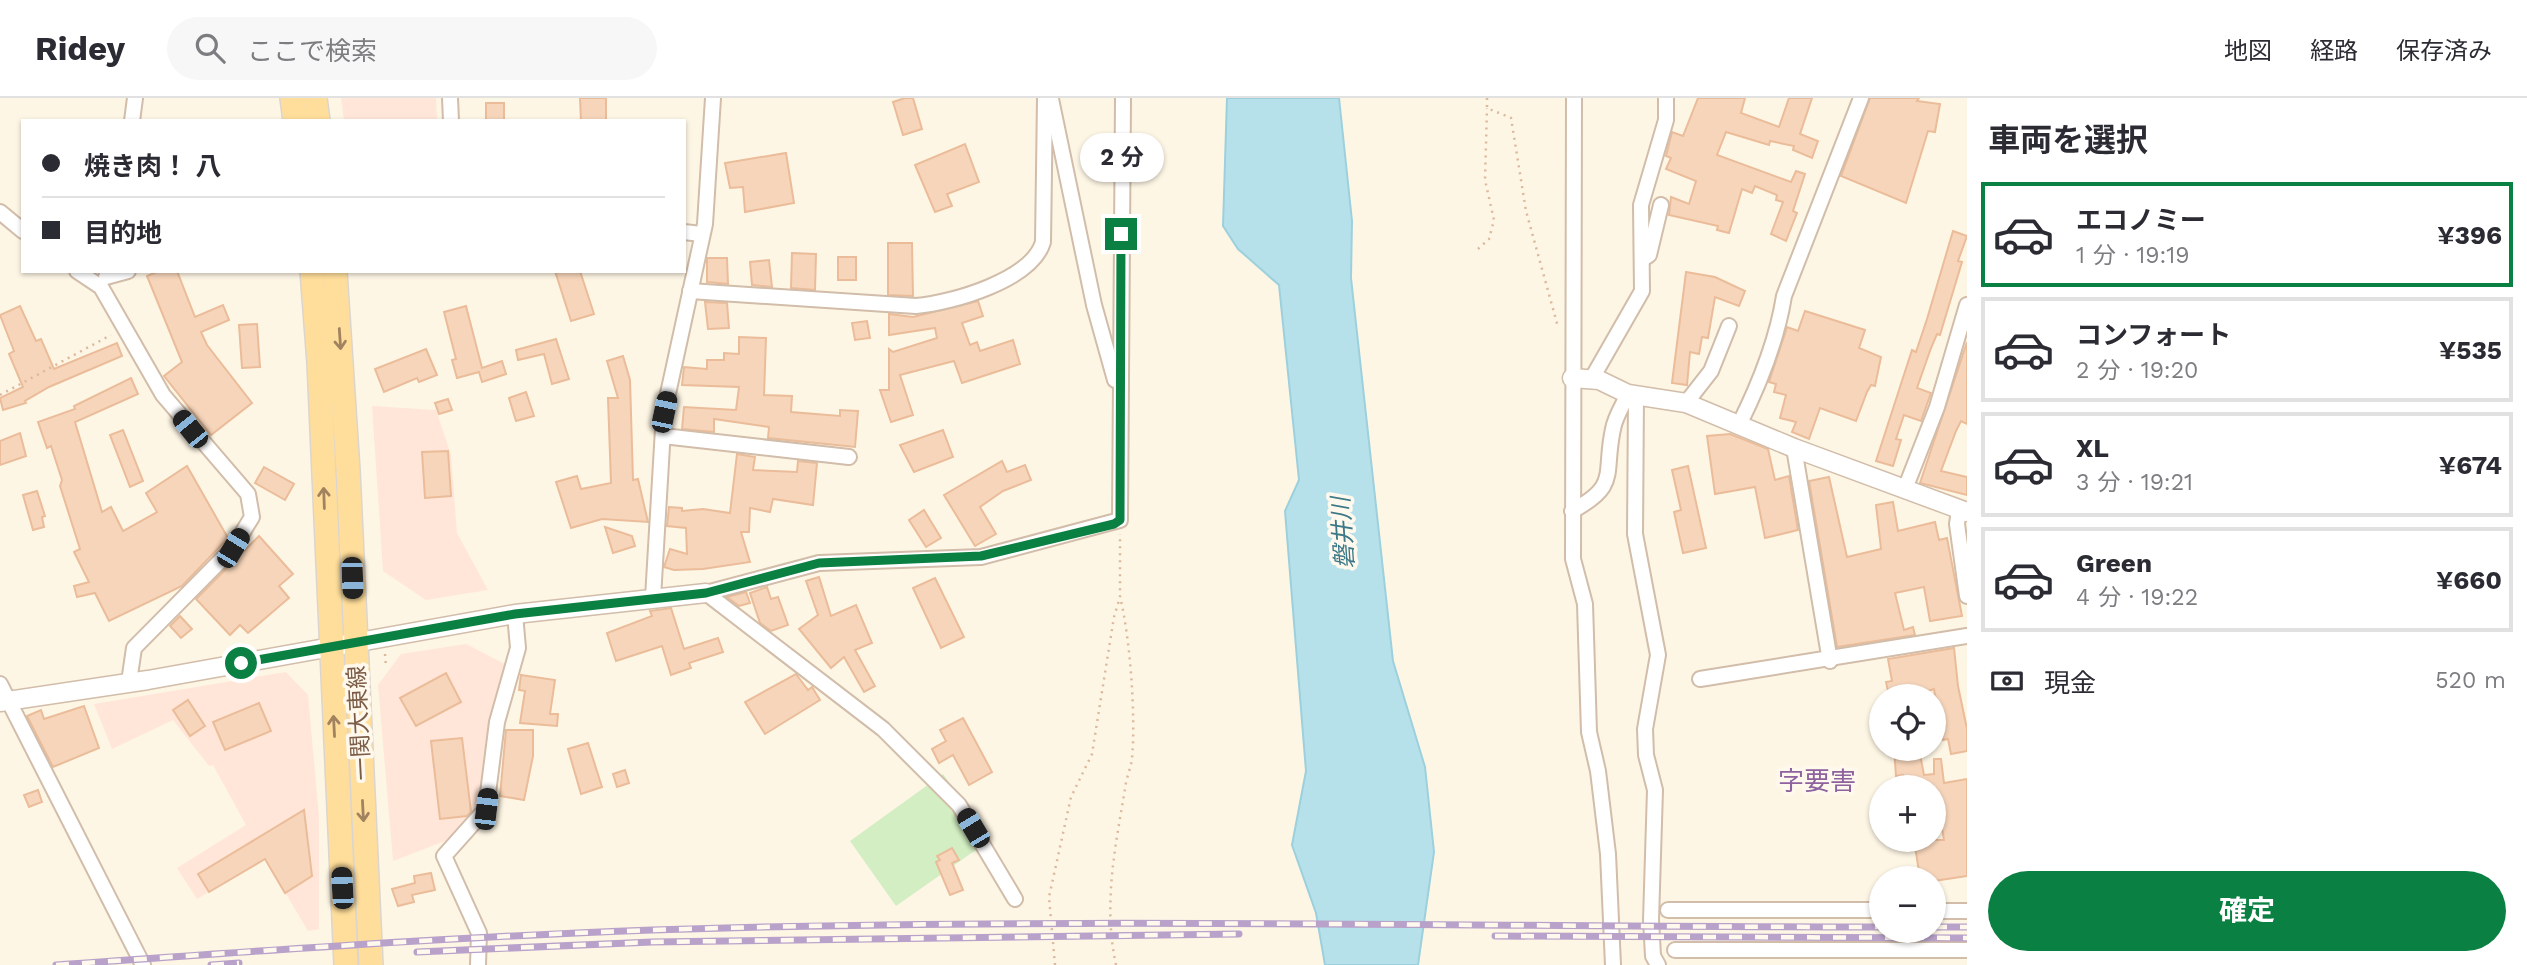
<!DOCTYPE html>
<html lang="ja">
<meta charset="utf-8">
<style>
body{margin:0;font-family:"Work Sans","Noto Sans JP",sans-serif;background:#f7f7f7;color:#2b2b33;height:100vh;display:flex;flex-direction:column;font-size:26px;white-space:nowrap}
*{box-sizing:border-box;margin:0}
p{font-size:23px;color:#7c7c81}
.icon{flex:none;width:38px;height:38px;fill:none;stroke:currentColor;stroke-width:2;stroke-linecap:round;stroke-linejoin:round}
.map{position:relative;flex:1;overflow:hidden}
.panel{display:flex;flex-direction:column;background:#fff;width:560px}
.panel>*{flex:none}
.guide{position:absolute;left:21px;top:21px;width:665px;height:154px;border-radius:0px;box-shadow:0 2px 5px #0004;display:grid;align-content:center;height:154px;padding:0 21px;background:#fff}
.controls{position:absolute;left:1869px;top:586px;display:grid;gap:14px}
.controls a{display:grid;place-items:center;width:77px;height:77px;border-radius:50%;background:#fff;box-shadow:0 2px 5px #0004;font-size:35px}
.end{position:absolute;width:32px;height:32px;margin:-16px;border:9px solid #0b8043;background:#fff;box-shadow:0 0 0 4px #fff}
.from{border-radius:50%}
.bubble{position:absolute;height:49px;border-radius:24px;background:#fff;box-shadow:0 2px 5px #0004;font-size:23px;font-weight:700;line-height:49px;text-align:center}
.car{position:absolute;width:21px;height:42px;margin:-21px -10px;border-radius:9px;box-shadow:0 0 5px 2px #0007;background:linear-gradient(#222 24%,#8ab4d8 0 40%,#222 0 76%,#8ab4d8 0 86%,#222 0)}
.guide b{display:flex;align-items:center;gap:24px;height:66px;font-size:26px}
.guide b+b{border-top:2px solid #e1e1e2}
.guide i{width:18px;height:18px;background:#2b2b33}
ul{padding:0;list-style:none}
li{display:flex;align-items:center;gap:21px;height:105px;margin:0 14px 10px;padding:0 7px;border:4px solid #e1e1e2;border-radius:0px}
li div{flex:1}
li b{display:block;font-size:26px}
li em{font-style:normal;font-weight:700}
li.current{border-color:#0b8043}
li>.icon{width:63px;height:63px;stroke-width:1.5}
h2{padding:0 21px;font-size:32px;line-height:84px}
.pay{display:flex;align-items:center;gap:18px;height:77px;padding:0 21px;font-size:26px}
.pay p{margin-inline-start:auto}
.button{display:flex;gap:14px;margin-top:auto;padding:14px 21px}
.button a{flex:1;height:80px;border-radius:42px;background:#0b8043;color:#fff;font-size:28px;font-weight:700;line-height:80px;text-align:center}
header{display:flex;align-items:center;gap:42px;box-sizing:border-box;height:98px;padding:0 35px;background:#fff;border-bottom:2px solid #e1e1e2}
header strong{font-size:33px}
nav{display:flex;gap:38px;margin-inline-start:auto;font-size:24px}
.search{width:490px;height:63px;background:#f7f7f7;display:flex;align-items:center;gap:18px;box-sizing:border-box;padding:0 24px;border-radius:38px;color:#7c7c81;font-size:26px}
main{display:flex;flex:1;min-height:0}
.map>svg:first-child{display:block}
.commercial{fill:#ffe6d8}
.green{fill:#d2eec2}
.water{fill:#b7e1ea;stroke:#9cd0dd;stroke-width:2}
.building{fill:#f6d5ba;stroke:#ebbc99;stroke-width:2}
.lines{fill:none;stroke-linecap:round;stroke-linejoin:round}
.minor-casing{stroke:#d1bda9;stroke-width:18}
.tertiary-casing{stroke:#d1bda9;stroke-width:21}
.primary-casing{stroke:#dcd5cf;stroke-width:26}
.path{stroke:#dcb89d;stroke-width:2.5;stroke-dasharray:2 5;stroke-linecap:butt}
.minor{stroke:#fff;stroke-width:14}
.tertiary{stroke:#fff;stroke-width:18}
.primary{stroke:#ffde9b;stroke-width:23}
.rail-casing{stroke:#b9a2ca;stroke-width:7}
.rail{stroke:#fff9ed;stroke-width:4.5;stroke-dasharray:13;stroke-linecap:butt}
.oneway{stroke:#a28360}
.route{stroke:#0b8043;stroke-width:9}
.labels{text-anchor:middle;stroke-width:7;stroke-linejoin:round;paint-order:stroke}
.street-label{font-size:23px;fill:#7a5c47;stroke:#fff9ed}
.water-label{font-size:24px;font-style:italic;fill:#3b7888;stroke:#fff9ed}
.quarter-label{font-size:26px;fill:#8d629e;stroke:#fff9ed}
</style>
<header>
<strong>Ridey</strong>
<div class="search"><svg class="icon" aria-label="search" viewBox="0 0 24 24"><circle cx="10" cy="10" r="6"/><path d="M15 15l6 6"/></svg>ここで検索</div>
<nav><a>地図</a><a>経路</a><a>保存済み</a></nav>
</header>
<main>
<div class="map">
<svg width="1967" height="867" viewBox="0 0 1967 867">
<rect width="100%" height="100%" fill="#fef6e5"/>
<g class="commercial">
<polygon points="341,0 436,0 437,23 344,23"/>
<polygon points="372,308 436,312 451,357 457,435 488,492 426,502 383,473"/>
<polygon points="466,546 505,566 491,623 480,710 445,743 393,763 378,587 401,556"/>
<polygon points="286,574 308,597 319,719 319,831 308,833 265,761 197,801 177,770 246,727 213,667 209,668 173,622 112,651 94,606"/>
</g>
<polygon class="green" points="943,676 990,742 896,808 850,743"/>
<polygon class="water" points="1227,0 1339,0 1352,123 1351,180 1393,563 1425,669 1434,754 1418,867 1325,867 1316,815 1292,747 1306,673 1285,413 1299,382 1279,187 1238,151 1223,128"/>
<g class="building">
<polygon points="580,0 606,0 606,23 581,23"/>
<polygon points="905,0 913,0 922,31 903,37 893,4"/>
<polygon points="1698,0 1745,0 1741,15 1779,29 1789,0 1812,0 1800,36 1818,43 1812,60 1793,52 1794,48 1770,43 1769,47 1726,34 1717,57 1791,84 1796,73 1805,76 1793,113 1797,115 1786,143 1771,136 1783,104 1776,102 1777,97 1755,88 1752,95 1742,91 1729,135 1717,132 1718,128 1669,117 1671,99 1689,106 1696,83 1666,71 1671,60 1666,58 1672,34 1683,38"/>
<polygon points="1870,0 1919,0 1917,3 1940,6 1935,34 1928,33 1906,105 1841,78"/>
<rect x="486" y="5" width="18" height="18"/>
<polygon points="965,46 979,84 947,96 952,108 935,114 915,67"/>
<polygon points="786,55 794,105 745,114 743,89 730,90 725,65"/>
<polygon points="1953,133 1967,138 1958,163 1962,164 1940,237 1937,236 1931,250 1917,290 1931,295 1921,323 1904,317 1896,341 1901,342 1893,368 1876,363 1912,252 1916,254 1927,221"/>
<polygon points="888,145 912,145 913,198 888,197"/>
<polygon points="792,155 816,156 815,192 791,190"/>
<rect x="838" y="159" width="18" height="23"/>
<polygon points="707,160 727,160 728,186 707,184"/>
<polygon points="769,162 772,189 752,187 750,164"/>
<polygon points="159,173 177,173 195,219 223,207 229,222 201,234 207,247 252,305 211,337 164,278 182,264 147,178"/>
<polygon points="555,173 580,173 594,216 571,223"/>
<polygon points="1686,174 1715,179 1745,193 1739,208 1715,199 1708,240 1702,239 1699,256 1690,254 1687,287 1672,285"/>
<polygon points="978,203 983,218 962,225 970,247 977,244 980,253 1013,242 1020,266 962,285 954,263 900,277 913,317 891,324 880,292 889,292 889,251 893,254 937,240 935,230 889,237 889,216 913,219"/>
<polygon points="705,204 727,205 729,230 708,231"/>
<polygon points="20,208 36,243 41,241 54,271 117,245 122,258 49,289 25,303 26,305 3,312 0,300 23,289 9,256 14,253 0,217"/>
<polygon points="466,208 482,270 502,263 506,276 482,284 479,274 457,280 452,262 456,261 444,214"/>
<polygon points="1805,213 1865,232 1859,250 1881,259 1875,288 1871,287 1867,294 1856,323 1820,310 1809,341 1792,334 1796,324 1780,320 1786,297 1774,294 1776,286 1769,284 1787,229 1798,233"/>
<polygon points="867,223 870,240 855,242 852,225"/>
<polygon points="257,226 260,269 242,270 239,227"/>
<polygon points="739,239 766,240 764,297 792,298 791,314 840,318 840,312 858,313 855,349 768,340 769,329 714,321 714,334 682,331 684,309 736,312 739,289 682,287 684,269 707,271 707,262 724,262 724,255 739,256"/>
<polygon points="556,241 569,281 552,286 544,256 518,262 516,252"/>
<polygon points="1967,244 1967,326 1961,323 1956,333 1941,373 1967,379 1967,397 1920,385"/>
<polygon points="426,251 437,277 419,284 417,280 384,294 375,271"/>
<polygon points="623,258 630,282 633,382 638,381 648,424 602,421 571,430 556,384 577,378 581,391 611,385 608,300 618,300 607,263"/>
<polygon points="131,280 138,296 75,324 102,414 111,409 123,433 157,414 146,395 187,368 228,440 182,488 109,523 95,495 77,499 74,488 89,484 74,454 80,451 60,388 62,382 51,348 47,350 38,324 75,311 74,308"/>
<polygon points="526,294 534,318 516,323 509,300"/>
<polygon points="448,301 452,312 439,316 435,305"/>
<polygon points="123,332 143,383 130,389 110,337"/>
<polygon points="943,332 953,359 914,374 900,347"/>
<polygon points="20,335 26,358 0,367 0,343"/>
<polygon points="1730,336 1768,351 1775,382 1789,378 1798,432 1765,440 1755,389 1715,396 1707,338"/>
<polygon points="448,353 451,398 425,400 422,354"/>
<polygon points="737,356 755,359 753,372 797,374 798,363 817,365 813,407 773,401 770,414 750,410 749,434 741,434 750,464 703,471 674,472 664,469 670,451 687,456 686,430 667,428 669,409 682,410 682,413 703,411 730,415"/>
<polygon points="1002,363 1007,374 1025,367 1031,382 1003,393 980,409 996,436 975,448 944,397"/>
<polygon points="1688,368 1706,450 1683,455 1674,414 1681,412 1672,372"/>
<polygon points="264,369 294,386 285,402 255,385"/>
<polygon points="1829,379 1847,459 1881,451 1876,407 1893,404 1898,433 1935,424 1939,442 1947,440 1962,518 1930,523 1924,489 1895,495 1904,532 1913,529 1915,537 1837,549 1809,383"/>
<polygon points="37,393 45,418 42,419 44,429 33,432 23,397"/>
<polygon points="924,412 941,440 926,449 909,422"/>
<polygon points="605,429 632,438 635,448 613,455"/>
<polygon points="259,438 293,476 279,488 289,500 248,535 240,527 230,537 196,501"/>
<polygon points="819,479 831,518 856,507 872,545 855,552 875,588 864,594 844,559 831,570 799,531 818,517 806,483"/>
<polygon points="935,480 964,539 941,550 913,490"/>
<polygon points="767,489 771,501 778,499 788,527 771,533 760,525 750,495"/>
<polygon points="746,494 750,505 739,508 727,499"/>
<polygon points="671,510 684,551 718,540 723,554 689,565 691,570 671,577 662,548 616,563 607,535 652,518 650,513"/>
<polygon points="180,518 192,531 181,540 170,528"/>
<polygon points="1954,550 1958,588 1967,631 1967,653 1951,656 1948,641 1943,642 1934,591 1912,598 1889,598 1886,584 1892,583 1888,561"/>
<polygon points="446,575 461,604 416,628 400,600"/>
<polygon points="796,576 808,592 812,589 820,602 765,636 745,604"/>
<polygon points="521,577 555,582 550,616 558,616 557,628 520,625 525,593 519,592"/>
<polygon points="188,602 205,628 190,638 173,612"/>
<polygon points="259,605 271,633 225,652 213,624"/>
<polygon points="84,608 99,650 53,669 27,618 41,612 44,621"/>
<polygon points="963,620 992,674 969,687 953,657 939,665 932,651 946,643 940,632"/>
<polygon points="506,632 533,632 533,658 524,702 500,698"/>
<polygon points="462,640 471,714 467,718 440,721 431,643"/>
<polygon points="588,645 602,689 581,696 568,651"/>
<polygon points="1894,651 1919,651 1924,677 1934,676 1934,661 1941,661 1944,685 1967,681 1967,778 1934,783 1920,780 1914,742 1944,742 1937,702 1934,702 1934,690 1892,690 1891,682 1904,680 1903,677 1896,678"/>
<polygon points="625,672 629,685 617,689 613,676"/>
<polygon points="38,692 42,704 29,709 24,697"/>
<polygon points="304,712 312,778 285,795 265,761 209,794 198,776"/>
<polygon points="952,750 959,762 952,765 963,792 950,797 936,764 940,762 937,758"/>
<polygon points="431,775 435,792 412,797 414,804 398,808 392,791 415,785 414,778"/>
</g>
<g class="lines">
<defs>
<g id="minor">
<polyline points="450,0 451,23"/>
<polyline points="1574,0 1573,461 1585,506 1589,634 1598,673 1608,756 1613,867"/>
<polyline points="1051,1 1094,207 1115,282"/>
<polyline points="132,23 135,0"/>
<polyline points="0,114 23,133"/>
<polyline points="684,134 701,136"/>
<polyline points="1644,160 1649,157 1661,107"/>
<polyline points="77,173 101,189 163,297 248,396 252,419 233,450 134,550 129,584"/>
<polyline points="106,179 128,173"/>
<path d="M690 193 916 208C952 205 1032 182 1043 144L1045 0"/>
<polyline points="1591,282 1642,193 1641,107 1666,22 1666,0"/>
<polyline points="1636,297 1635,436 1658,557 1645,631 1646,657 1655,692 1651,822 1653,858 1658,867"/>
<polyline points="1686,305 1711,273 1729,228"/>
<path d="M1739 327C1759 287 1777 242 1784 198L1861 0"/>
<polyline points="663,338 849,359"/>
<polyline points="1794,350 1830,563"/>
<polyline points="1905,391 1937,309 1967,207"/>
<polyline points="1959,412 1957,426 1967,498"/>
<path d="M1572 413C1620 387 1603 377 1613 331 1615 319 1623 307 1628 296"/>
<polyline points="706,495 819,465 981,459 1120,422 1123,0"/>
<polyline points="706,495 883,631 959,707 1015,801"/>
<polyline points="653,500 664,314 705,126 713,0"/>
<polyline points="1700,581 1967,538"/>
<polyline points="0,586 143,867"/>
<polyline points="1668,812 1881,812"/>
<polyline points="1934,813 1967,813"/>
<polyline points="1675,852 1967,852"/>
<polyline points="478,867 479,835 444,758 486,711 497,624 518,550 515,516"/>
</g>
<g id="tertiary">
<polyline points="1572,280 1599,282 1628,296 1686,305 1794,350 1967,414"/>
<polyline points="0,604 148,582 515,516 706,495"/>
</g>
<g id="primary">
<polyline points="292,0 295,23"/>
<polyline points="315,0 318,23"/>
<polyline points="312,173 319,265 346,867"/>
<polyline points="335,173 348,372 371,867"/>
</g>
</defs>
<use href="#minor" class="minor-casing"/>
<use href="#tertiary" class="tertiary-casing"/>
<use href="#primary" class="primary-casing"/>
<g class="path">
<polyline points="1487,0 1487,10 1511,20 1526,113 1558,229"/>
<polyline points="1478,151 1489,141 1494,122 1485,82 1487,10"/>
<polyline points="0,297 111,237"/>
<polyline points="385,556 386,570"/>
<polyline points="1055,867 1049,799 1071,699 1092,656 1114,519 1120,499 1120,436"/>
<path d="M1116 867C1103 807 1115 750 1125 691 1126 680 1131 670 1132 660 1136 621 1130 537 1120 499"/>
</g>
<use href="#minor" class="minor"/>
<use href="#tertiary" class="tertiary"/>
<use href="#primary" class="primary"/>
<defs>
<g id="rail">
<polyline points="1934,829 1967,829"/>
<polyline points="1495,838 1967,840"/>
<polyline points="417,854 652,844 1239,836"/>
<path d="M56 867C255 853 453 839 652 832 1061 819 1471 829 1881 829"/>
<polyline points="211,867 239,865"/>
</g>
</defs>
<use href="#rail" class="rail-casing"/>
<use href="#rail" class="rail"/>
</g>
<defs><path id="oneway-shaft" d="M-6 0H5M1.5-3L5.5 0L1.5 3" fill="none" stroke-width="1.6" stroke-linecap="round" stroke-linejoin="round" transform="scale(1.75)"/></defs>
<g class="oneway">
<use href="#oneway-shaft" transform="translate(340 241) rotate(86)"/>
<use href="#oneway-shaft" transform="translate(324 400) rotate(-92)"/>
<use href="#oneway-shaft" transform="translate(334 628) rotate(-93)"/>
<use href="#oneway-shaft" transform="translate(363 713) rotate(87)"/>
</g>
<g class="lines">
<polyline class="route" points="241,565 515,516 706,495 819,465 981,458 1114,426 1120,422 1121,136"/>
</g>
<g class="labels">
<g class="street-label">
<text transform="translate(359 625) rotate(-93)" y="8">一関大東線</text>
</g>
<g class="water-label">
<text transform="translate(1343 435) rotate(-94)" y="8">磐井川</text>
</g>
<g class="quarter-label">
<text x="1817" y="692">字要害</text>
</g>
</g>
</svg>
<div class="controls">
<a><svg class="icon" aria-label="locate" viewBox="0 0 24 24"><circle cx="12" cy="12" r="6"/><path d="M12 2v4M12 18v4M2 12h4M18 12h4"/></svg></a>
<a>+</a>
<a>−</a>
</div>
<i class="end from" style="left:241px;top:565px"></i>
<i class="end" style="left:1121px;top:136px"></i>
<div class="bubble" style="left:1080px;top:35px;width:84px">2 分</div>
<i class="car" style="left:664px;top:314px;rotate:12deg"></i>
<i class="car" style="left:190px;top:331px;rotate:321deg"></i>
<i class="car" style="left:233px;top:450px;rotate:31deg"></i>
<i class="car" style="left:352px;top:480px;rotate:178deg"></i>
<i class="car" style="left:486px;top:711px;rotate:7deg"></i>
<i class="car" style="left:973px;top:730px;rotate:329deg"></i>
<i class="car" style="left:342px;top:790px;rotate:357deg"></i>
<div class="guide">
<b><i class="from"></i>焼き肉！ 八</b>
<b><i></i>目的地</b>
</div>
</div>
<section class="panel">
<h2>車両を選択</h2>
<ul>
<li class="current"><svg class="icon" aria-label="car" viewBox="0 0 24 24"><path d="M5 17H2v-5l4-1 3-4h7l3 4 3 1v5h-3M9 17h6M6 11h13"/><circle cx="7" cy="17" r="2"/><circle cx="17" cy="17" r="2"/></svg><div><b>エコノミー</b><p>1 分 · 19:19</p></div><em>¥396</em></li>
<li><svg class="icon" aria-label="car" viewBox="0 0 24 24"><path d="M5 17H2v-5l4-1 3-4h7l3 4 3 1v5h-3M9 17h6M6 11h13"/><circle cx="7" cy="17" r="2"/><circle cx="17" cy="17" r="2"/></svg><div><b>コンフォート</b><p>2 分 · 19:20</p></div><em>¥535</em></li>
<li><svg class="icon" aria-label="car" viewBox="0 0 24 24"><path d="M5 17H2v-5l4-1 3-4h7l3 4 3 1v5h-3M9 17h6M6 11h13"/><circle cx="7" cy="17" r="2"/><circle cx="17" cy="17" r="2"/></svg><div><b>XL</b><p>3 分 · 19:21</p></div><em>¥674</em></li>
<li><svg class="icon" aria-label="car" viewBox="0 0 24 24"><path d="M5 17H2v-5l4-1 3-4h7l3 4 3 1v5h-3M9 17h6M6 11h13"/><circle cx="7" cy="17" r="2"/><circle cx="17" cy="17" r="2"/></svg><div><b>Green</b><p>4 分 · 19:22</p></div><em>¥660</em></li>
</ul>
<div class="pay"><svg class="icon" aria-label="cash" viewBox="0 0 24 24"><path d="M3 7h18v10H3z"/><circle cx="12" cy="12" r="2"/></svg>現金<p>520 m</p></div>
<div class="button"><a>確定</a></div>
</section>
</main>
